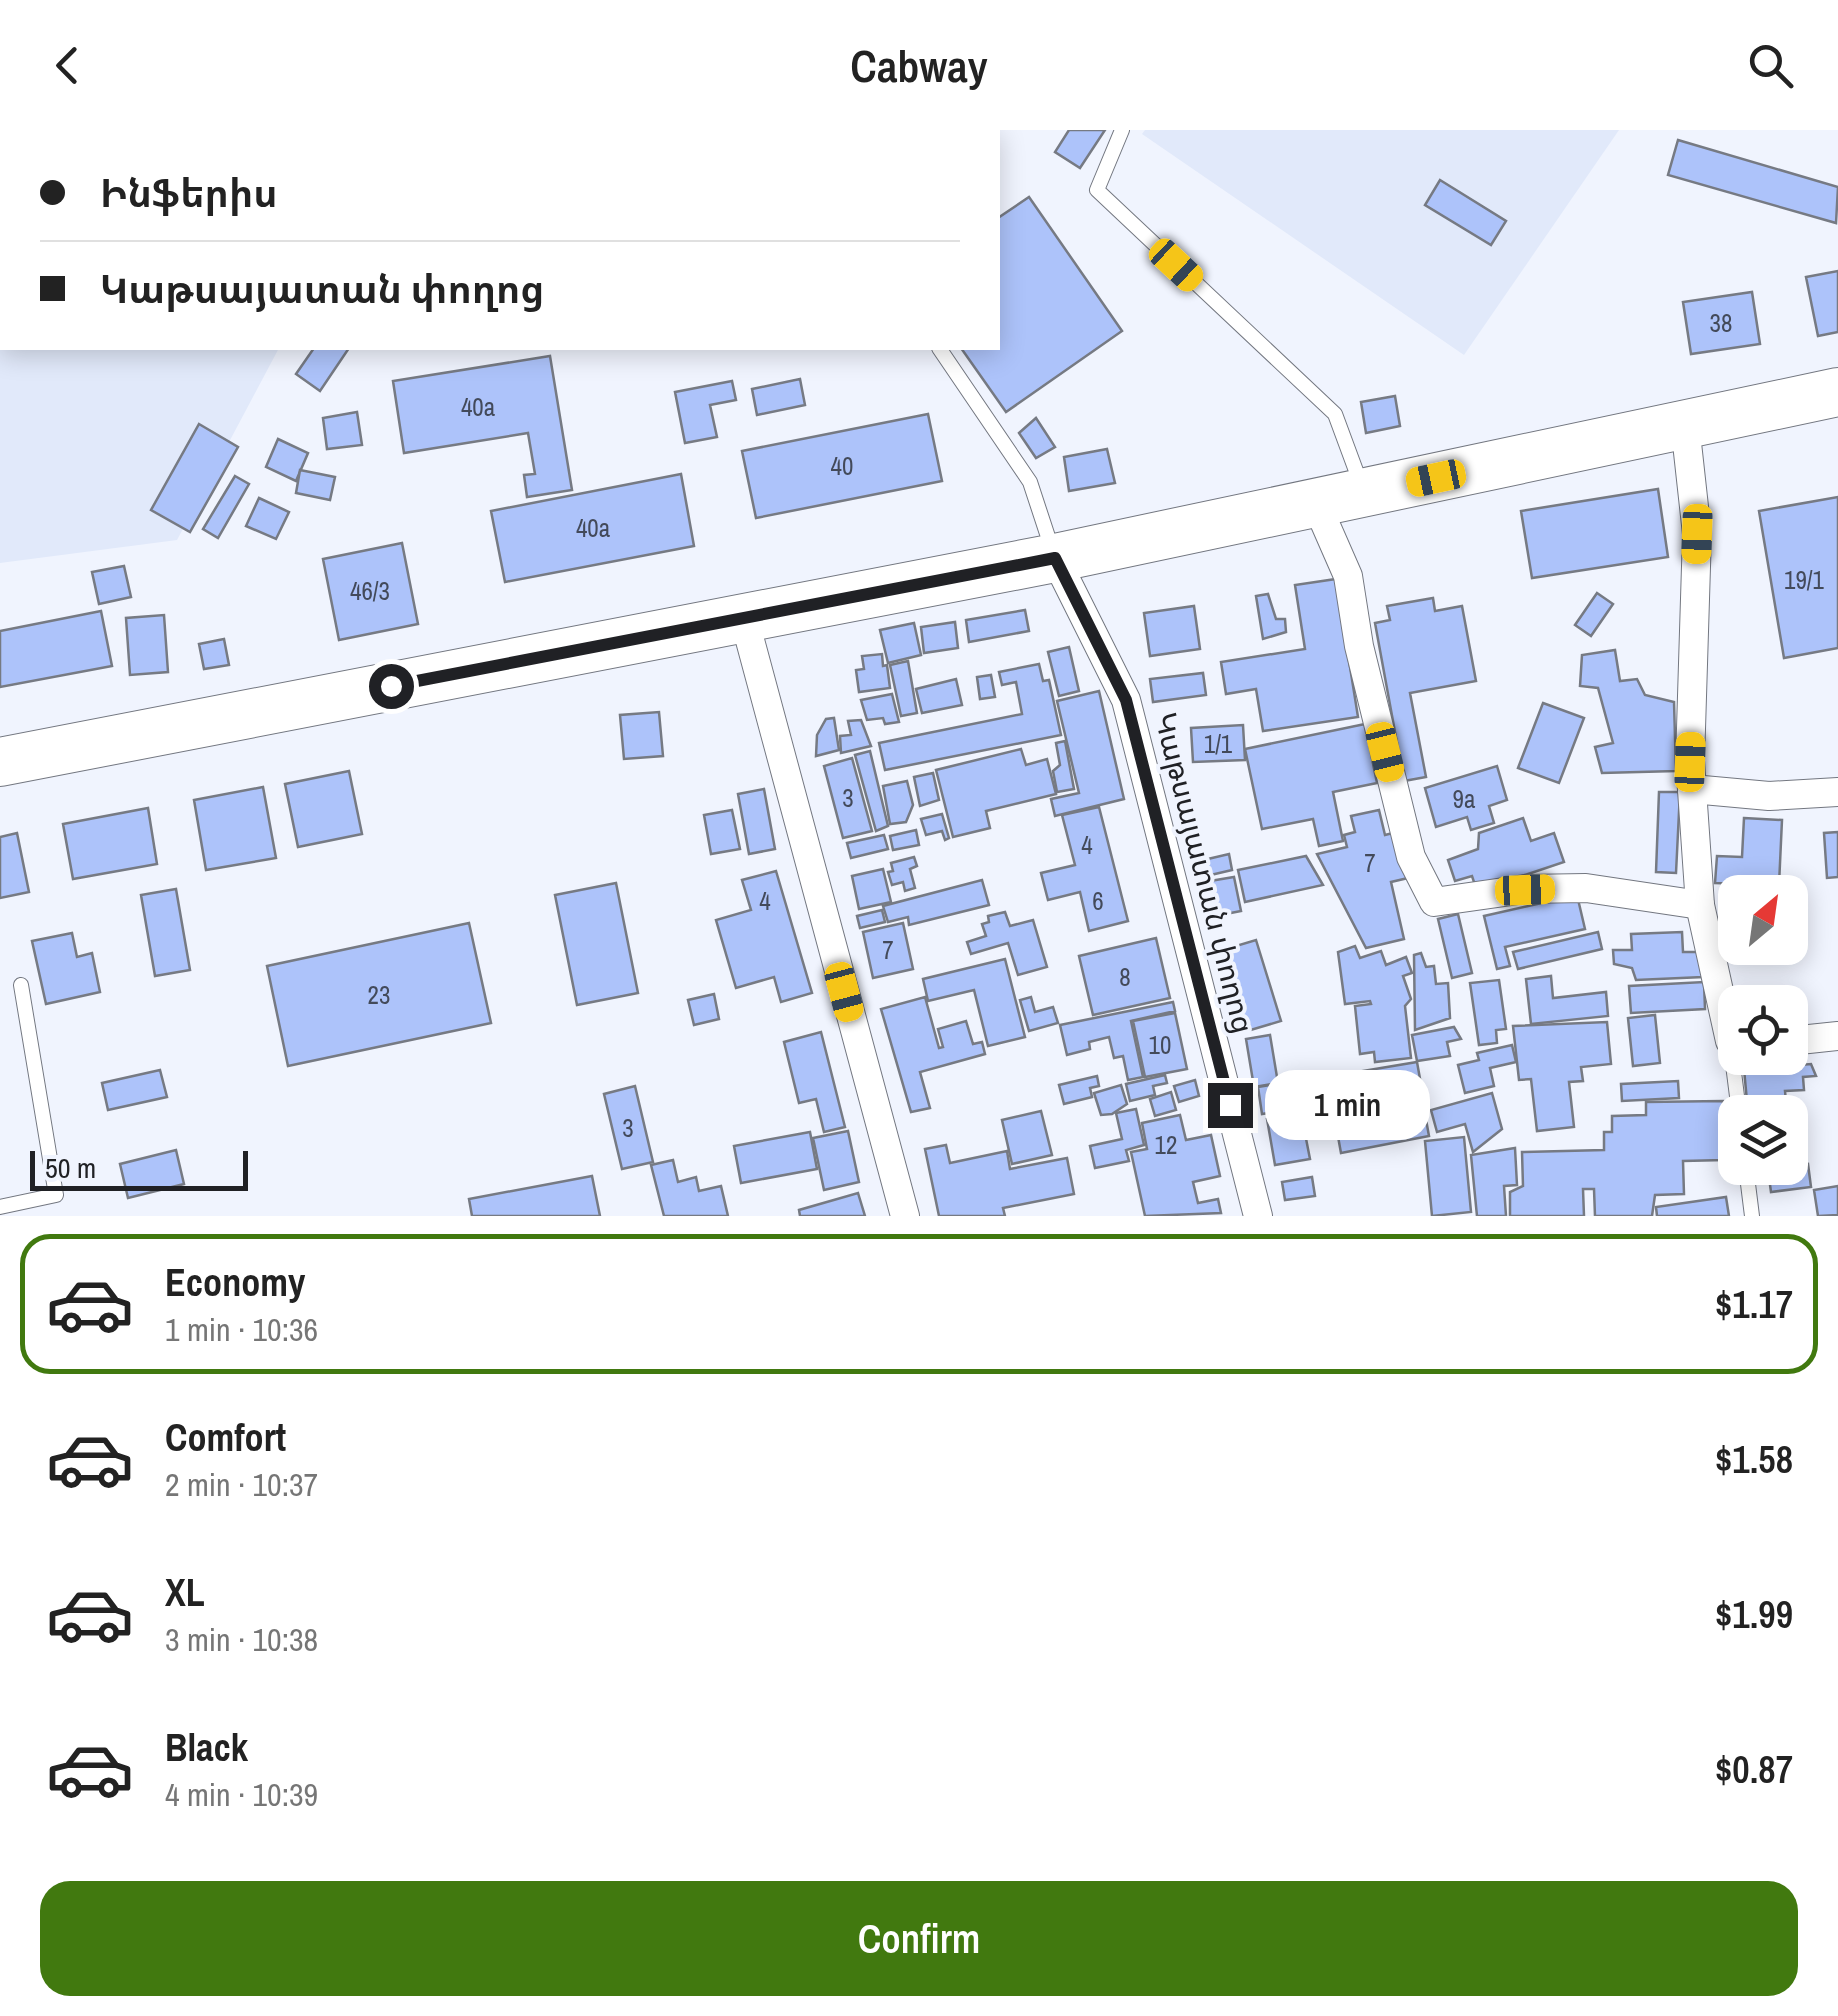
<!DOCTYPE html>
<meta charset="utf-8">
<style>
body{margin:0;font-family:"Archivo Narrow","Noto Sans Armenian",sans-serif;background:#f2f2f2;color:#222;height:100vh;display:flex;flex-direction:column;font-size:38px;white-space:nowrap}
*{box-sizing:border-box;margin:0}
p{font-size:32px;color:#767676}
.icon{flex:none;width:55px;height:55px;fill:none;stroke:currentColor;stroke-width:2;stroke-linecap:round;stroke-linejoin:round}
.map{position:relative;height:1086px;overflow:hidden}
.details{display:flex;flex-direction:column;background:#fff;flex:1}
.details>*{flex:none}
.banner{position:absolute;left:0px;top:0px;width:1000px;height:220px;box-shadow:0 5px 25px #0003;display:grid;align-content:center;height:220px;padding:0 40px;background:#fff}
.needle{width:65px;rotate:29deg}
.fabs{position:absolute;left:1718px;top:745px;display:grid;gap:20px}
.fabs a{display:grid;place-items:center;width:90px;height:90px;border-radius:20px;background:#fff;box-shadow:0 5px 25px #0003;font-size:50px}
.scale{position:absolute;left:30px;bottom:25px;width:218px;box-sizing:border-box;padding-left:10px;border:5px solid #202125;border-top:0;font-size:28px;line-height:35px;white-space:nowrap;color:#202125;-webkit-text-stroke:8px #f0f4fe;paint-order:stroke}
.end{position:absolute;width:45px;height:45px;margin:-22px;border:12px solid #202125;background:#fff;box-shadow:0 0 0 5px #fff}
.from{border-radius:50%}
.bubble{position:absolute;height:70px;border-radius:30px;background:#fff;box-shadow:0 5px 25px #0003;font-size:32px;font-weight:600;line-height:70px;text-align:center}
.car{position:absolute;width:30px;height:60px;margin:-30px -15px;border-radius:12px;box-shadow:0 0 8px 2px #0007;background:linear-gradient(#f5c518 24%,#345 0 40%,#f5c518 0 76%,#345 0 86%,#f5c518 0)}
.banner b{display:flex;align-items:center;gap:35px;height:95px;font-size:38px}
.banner b+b{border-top:2px solid #e0e0e0}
.banner i{width:25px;height:25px;background:#222}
ul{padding:18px 0 0;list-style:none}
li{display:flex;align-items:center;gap:30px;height:140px;margin:0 20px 15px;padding:0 20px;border:5px solid transparent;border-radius:30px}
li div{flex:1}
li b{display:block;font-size:38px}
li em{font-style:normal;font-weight:600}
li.current{border-color:#41790f}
li>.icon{width:90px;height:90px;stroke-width:1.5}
.primary-button{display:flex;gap:20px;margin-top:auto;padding:20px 40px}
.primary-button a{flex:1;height:115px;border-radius:30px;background:#41790f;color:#fff;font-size:40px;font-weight:600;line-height:115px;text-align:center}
header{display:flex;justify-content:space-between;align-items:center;height:130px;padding:0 40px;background:#fff;font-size:45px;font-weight:600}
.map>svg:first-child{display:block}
.built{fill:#e1e9fa}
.building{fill:#adc3fa;stroke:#767a83;stroke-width:2.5}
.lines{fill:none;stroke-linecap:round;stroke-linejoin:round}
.lane-casing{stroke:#737780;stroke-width:16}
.street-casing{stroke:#737780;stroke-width:30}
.highway-casing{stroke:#737780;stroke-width:50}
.lane{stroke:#fff;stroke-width:14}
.street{stroke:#fff;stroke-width:28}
.highway{stroke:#fff;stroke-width:48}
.route{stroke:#202125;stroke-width:12}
.labels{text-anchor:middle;stroke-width:8;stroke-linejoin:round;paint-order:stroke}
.number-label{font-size:25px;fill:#434a5a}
.street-label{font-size:30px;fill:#202125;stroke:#f0f4fe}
</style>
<header><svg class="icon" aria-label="back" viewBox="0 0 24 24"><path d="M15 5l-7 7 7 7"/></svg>Cabway<svg class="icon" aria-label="search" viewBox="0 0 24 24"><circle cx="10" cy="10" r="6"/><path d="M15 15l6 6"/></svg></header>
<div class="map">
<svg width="1838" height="1086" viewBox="0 0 1838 1086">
<rect width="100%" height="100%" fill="#f0f4fe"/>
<g class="built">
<polygon points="0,0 384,0 385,2 2,2 2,218 279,218 177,410 0,433"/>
<polygon points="1145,0 1619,0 1464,225 1142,4"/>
</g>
<g class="building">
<polygon points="1069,0 1105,0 1080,38 1055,22"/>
<polygon points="1678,10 1838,57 1836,93 1668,45"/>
<polygon points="1440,50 1506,91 1491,115 1425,75"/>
<polygon points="1029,67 1122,201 1006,282 961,218 998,218 998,88"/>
<polygon points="1838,141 1838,202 1818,206 1806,147"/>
<polygon points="1752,162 1760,214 1691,224 1683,172"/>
<polygon points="314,218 349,218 320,261 296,244"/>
<polygon points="550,226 572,360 527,367 524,345 535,344 528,303 404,323 393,251"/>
<polygon points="800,249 805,275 757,285 752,259"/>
<polygon points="732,251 736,270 710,275 717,307 685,313 675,262"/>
<polygon points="1395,266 1400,296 1366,303 1361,272"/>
<polygon points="357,282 362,315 327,319 323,288"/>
<polygon points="928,284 942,351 756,388 742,321"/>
<polygon points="1036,288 1055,317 1036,328 1019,303"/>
<polygon points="199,294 238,317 190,402 151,380"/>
<polygon points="278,309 308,323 296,351 266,337"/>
<polygon points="1107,319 1115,353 1069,361 1064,327"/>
<polygon points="300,340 335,347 330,370 296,363"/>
<polygon points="681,344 694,416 505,452 491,381"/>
<polygon points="235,346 249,354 218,408 203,399"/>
<polygon points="1658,359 1668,427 1532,448 1521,381"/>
<polygon points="1838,367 1838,518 1784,528 1759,381"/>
<polygon points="259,368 289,382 276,409 246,396"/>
<polygon points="402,413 418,494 339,510 323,429"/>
<polygon points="124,436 131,467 99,474 92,442"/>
<polygon points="1336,449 1358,587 1263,601 1256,559 1226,564 1221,532 1305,519 1295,455"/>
<polygon points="1597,463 1613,474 1591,506 1575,495"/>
<polygon points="1268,464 1276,489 1285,489 1286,502 1263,509 1256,466"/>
<polygon points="1433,468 1435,481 1462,476 1476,551 1410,563 1426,647 1404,651 1375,493 1390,490 1387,476"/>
<polygon points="1194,476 1200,519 1150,526 1144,483"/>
<polygon points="1025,480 1029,501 969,512 966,490"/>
<polygon points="101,481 112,536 0,557 0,501"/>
<polygon points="164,485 168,542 130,545 126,488"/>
<polygon points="955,492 958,518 924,523 921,497"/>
<polygon points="914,493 921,525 888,533 880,500"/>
<polygon points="224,509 229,535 204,539 199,514"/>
<polygon points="1069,517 1079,561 1059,566 1048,522"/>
<polygon points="1615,520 1620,551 1637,549 1645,565 1674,572 1676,641 1602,643 1595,617 1613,613 1598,558 1580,556 1582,525"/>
<polygon points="882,524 883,536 887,535 890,558 859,562 856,540 864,539 862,526"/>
<polygon points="908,531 917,583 901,586 890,535"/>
<polygon points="1039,534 1043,551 1049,550 1061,605 885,640 879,613 1022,584 1016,552 1002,555 999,542"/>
<polygon points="1203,543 1206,565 1153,572 1150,549"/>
<polygon points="991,545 995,567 980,569 977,547"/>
<polygon points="956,549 962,575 922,583 916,559"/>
<polygon points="1099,561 1124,669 1055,686 1051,669 1079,663 1057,571"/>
<polygon points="892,564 899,592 885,594 883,588 867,590 861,570"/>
<polygon points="1543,573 1584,588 1559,653 1518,638"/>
<polygon points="659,582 663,626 624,629 620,585"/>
<polygon points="834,588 839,620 816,626 817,605 826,589"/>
<polygon points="861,590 871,616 841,623 840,606 851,605 848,591"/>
<polygon points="1365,594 1377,653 1333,662 1343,711 1319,716 1313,689 1262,699 1245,619"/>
<polygon points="1243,595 1245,630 1193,632 1191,598"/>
<polygon points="1065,611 1074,659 1057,662 1053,641 1060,635 1056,613"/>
<polygon points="1021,619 1026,635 1047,629 1056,664 986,681 990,698 953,707 936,640"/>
<polygon points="870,621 888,696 876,701 855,625"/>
<polygon points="852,628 872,701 843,708 824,636"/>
<polygon points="1497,636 1507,670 1489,676 1494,693 1471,700 1467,687 1436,697 1425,658"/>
<polygon points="349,641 362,704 298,717 285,654"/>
<polygon points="933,643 939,670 920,676 914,647"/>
<polygon points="907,651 913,675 906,692 890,694 883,656"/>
<polygon points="263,657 276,728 206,740 194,670"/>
<polygon points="764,659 775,719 749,724 738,664"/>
<polygon points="1659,662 1680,662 1676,743 1656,742"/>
<polygon points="1099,677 1128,791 1089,801 1080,762 1048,770 1041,743 1075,735 1062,685"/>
<polygon points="148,678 157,734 73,749 63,694"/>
<polygon points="732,680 740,719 711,724 704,685"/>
<polygon points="1379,680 1385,705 1397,702 1408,748 1391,752 1404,809 1366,818 1317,724 1347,717 1344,705 1355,702 1351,686"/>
<polygon points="942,684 949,708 945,710 942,701 926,705 921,689"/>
<polygon points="1523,688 1531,711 1554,703 1564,732 1477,761 1472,746 1455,751 1448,730 1478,719 1479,703"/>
<polygon points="1744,688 1782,690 1779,755 1715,753 1717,726 1742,727"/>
<polygon points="916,700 919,715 893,720 890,706"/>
<polygon points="1838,702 1838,747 1827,748 1824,703"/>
<polygon points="17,703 29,762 0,768 0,707"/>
<polygon points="884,705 888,719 851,728 847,713"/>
<polygon points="1229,724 1232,740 1198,748 1195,732"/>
<polygon points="1306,726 1323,755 1245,772 1238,740"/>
<polygon points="914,727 917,736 910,739 915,758 905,761 903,752 892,755 888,742 893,741 891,733"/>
<polygon points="883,739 891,772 859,779 852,746"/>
<polygon points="776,741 812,863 781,872 774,847 736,858 716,790 751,780 742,750"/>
<polygon points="1234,747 1241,781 1205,788 1198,753"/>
<polygon points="982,750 989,775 909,795 908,787 888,792 883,776"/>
<polygon points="616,753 638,863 577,875 555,765"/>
<polygon points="176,759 190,840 155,846 141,765"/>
<polygon points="1577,765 1585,799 1505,817 1510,836 1497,839 1484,786"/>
<polygon points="882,780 885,792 860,798 857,786"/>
<polygon points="1005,782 1010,796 1033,790 1047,837 1018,845 1008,813 971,824 967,812 986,806 982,794 989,792 988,786"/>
<polygon points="1458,784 1472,843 1452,848 1438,789"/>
<polygon points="469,793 491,893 288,936 267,836"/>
<polygon points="903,793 913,839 873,848 863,802"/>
<polygon points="1598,802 1602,819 1518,839 1513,822"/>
<polygon points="1682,802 1683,822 1702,822 1703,847 1636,850 1632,838 1614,834 1613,820 1632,820 1631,804"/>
<polygon points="72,803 77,827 92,823 100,862 46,874 32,811"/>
<polygon points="1156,808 1170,868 1093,885 1079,826"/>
<polygon points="1256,810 1281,891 1244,902 1219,821"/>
<polygon points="1355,816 1360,828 1381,821 1386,835 1406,827 1412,843 1403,846 1411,869 1405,876 1411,928 1375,932 1374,922 1360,924 1355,876 1371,874 1370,871 1345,874 1338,822"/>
<polygon points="1421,823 1426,837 1434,836 1436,854 1448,853 1450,888 1415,900 1414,825"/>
<polygon points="1005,829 1025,907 988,916 974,860 928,871 923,849"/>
<polygon points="1551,846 1553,868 1606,862 1608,886 1531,894 1526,849"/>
<polygon points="1499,850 1506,899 1496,900 1497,913 1479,915 1470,853"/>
<polygon points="1704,852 1705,879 1631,883 1629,856"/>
<polygon points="714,864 719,889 694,895 688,870"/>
<polygon points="925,867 939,918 943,917 938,899 966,891 973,914 982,912 985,924 920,942 930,978 911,982 881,879"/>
<polygon points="1031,867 1035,882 1053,877 1058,893 1029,901 1020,870"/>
<polygon points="1173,872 1175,881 1131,891 1143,947 1128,950 1123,926 1114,928 1109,907 1089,912 1090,919 1067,925 1060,895"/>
<polygon points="1175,883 1187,939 1145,947 1133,891"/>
<polygon points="1655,885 1660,933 1633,936 1628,888"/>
<polygon points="1607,892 1611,934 1581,937 1583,951 1569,952 1574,997 1537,1001 1531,949 1519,950 1513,896"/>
<polygon points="1454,897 1461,909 1447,912 1450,926 1417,931 1412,905"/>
<polygon points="821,902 845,997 824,1002 816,969 799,973 784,912"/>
<polygon points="1270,905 1278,953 1254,957 1246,909"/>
<polygon points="1512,915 1516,932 1490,938 1494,956 1465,963 1458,935 1479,930 1477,923"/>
<polygon points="1743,928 1776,928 1776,937 1811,934 1816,946 1803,947 1804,960 1785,961 1787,982 1748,982"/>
<polygon points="1417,932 1424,971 1358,982 1354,963 1336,967 1333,946"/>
<polygon points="160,940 167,967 108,980 102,953"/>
<polygon points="1165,945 1167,953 1153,956 1155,965 1130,971 1126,954"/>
<polygon points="1097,946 1099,956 1090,958 1092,967 1064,974 1059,955"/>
<polygon points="1326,946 1330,973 1262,984 1258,957"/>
<polygon points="1195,950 1199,966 1179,972 1174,956"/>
<polygon points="1678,951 1679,968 1622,971 1621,954"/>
<polygon points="1121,955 1127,974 1112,984 1101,985 1094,963"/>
<polygon points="635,956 653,1032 622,1039 604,964"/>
<polygon points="1171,962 1176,980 1155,986 1150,969"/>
<polygon points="1492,963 1502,999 1473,1022 1465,994 1437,1002 1431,980"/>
<polygon points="1723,971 1724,1030 1683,1031 1684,1064 1655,1065 1652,1086 1595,1086 1594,1059 1583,1059 1584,1086 1510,1086 1510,1062 1523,1056 1522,1022 1604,1020 1604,1002 1612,1002 1612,986 1646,985 1646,972"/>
<polygon points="1423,973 1429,1006 1341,1023 1335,990"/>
<polygon points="1136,979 1144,1015 1126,1020 1129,1031 1095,1038 1090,1016 1122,1009 1116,983"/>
<polygon points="1041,981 1052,1025 1012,1034 1002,990"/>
<polygon points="1301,983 1310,1029 1275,1035 1267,989"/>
<polygon points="1180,985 1186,1010 1211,1005 1220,1046 1193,1052 1198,1073 1218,1069 1221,1083 1145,1086 1131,1022 1147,1019 1142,993"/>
<polygon points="848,1001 859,1052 824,1060 813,1008"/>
<polygon points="810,1002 817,1039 741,1053 734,1016"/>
<polygon points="1464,1007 1471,1082 1432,1086 1425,1011"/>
<polygon points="946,1015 950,1033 1007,1021 1010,1039 1067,1028 1074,1064 1003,1078 1005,1086 939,1086 925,1019"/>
<polygon points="1515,1018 1517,1055 1504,1056 1506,1086 1477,1086 1471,1025"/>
<polygon points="176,1020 184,1054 128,1068 120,1034"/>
<polygon points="673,1030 678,1052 696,1047 699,1061 721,1056 728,1086 664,1086 651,1035"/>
<polygon points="1808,1034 1811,1057 1771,1062 1768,1040"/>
<polygon points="592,1046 600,1086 472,1086 469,1069"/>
<polygon points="1312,1047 1315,1066 1285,1070 1282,1052"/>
<polygon points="1838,1056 1838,1085 1818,1086 1814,1060"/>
<polygon points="858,1063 865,1086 800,1086 799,1080"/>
<polygon points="1726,1067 1729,1086 1657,1086 1656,1077"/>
</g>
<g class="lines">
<defs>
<g id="lane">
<polyline points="673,0 677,2"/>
<polyline points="712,0 714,2"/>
<polyline points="861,0 862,2"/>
<polyline points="1122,0 1097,60 1335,284 1362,357"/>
<polyline points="939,218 1030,352 1053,422"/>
<polyline points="1730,911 1739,982"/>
<polyline points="1746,1038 1752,1086"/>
<polyline points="0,1077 56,1065 21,855"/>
</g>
<g id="street">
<polyline points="1685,295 1697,404 1690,631 1700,775 1730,911 1735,911"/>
<polyline points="1316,373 1348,446 1359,516 1411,727 1434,772 1525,759 1586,758 1700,775"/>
<polyline points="1055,428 1126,570 1258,1086"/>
<polyline points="744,488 905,1086"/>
<polyline points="1692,659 1769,666 1838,662"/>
<polyline points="1790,911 1838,906"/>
</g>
<polyline id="highway" points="0,632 1055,428 1838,262"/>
</defs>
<use href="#lane" class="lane-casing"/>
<use href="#street" class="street-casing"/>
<use href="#highway" class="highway-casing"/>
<use href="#lane" class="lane"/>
<use href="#street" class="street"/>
<use href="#highway" class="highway"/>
</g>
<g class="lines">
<polyline class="route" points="391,556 1055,428 1126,570 1230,975"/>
</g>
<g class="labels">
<g class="number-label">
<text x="1721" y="202">38</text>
<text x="478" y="286">40a</text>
<text x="842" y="345">40</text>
<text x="593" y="407">40a</text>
<text x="1804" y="459">19/1</text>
<text x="370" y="470">46/3</text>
<text x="1218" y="623">1/1</text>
<text x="848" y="677">3</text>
<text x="1464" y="678">9a</text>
<text x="1087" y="724">4</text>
<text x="1370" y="742">7</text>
<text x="765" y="780">4</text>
<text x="1098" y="780">6</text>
<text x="888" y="829">7</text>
<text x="1125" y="856">8</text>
<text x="379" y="874">23</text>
<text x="1160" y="924">10</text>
<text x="628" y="1007">3</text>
<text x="1166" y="1024">12</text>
</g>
<g class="street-label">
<text transform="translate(1204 743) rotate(76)" y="10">Կաթսայատան փողոց</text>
</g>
</g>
</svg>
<div class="fabs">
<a><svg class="needle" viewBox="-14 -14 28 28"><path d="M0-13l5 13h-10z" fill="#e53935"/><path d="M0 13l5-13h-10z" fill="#767676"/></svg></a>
<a><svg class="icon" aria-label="locate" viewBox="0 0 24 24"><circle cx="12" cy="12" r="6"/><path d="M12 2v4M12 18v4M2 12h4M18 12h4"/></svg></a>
<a><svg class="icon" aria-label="layers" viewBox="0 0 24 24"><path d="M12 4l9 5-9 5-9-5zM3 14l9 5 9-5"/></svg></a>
</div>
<div class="scale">50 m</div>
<i class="end from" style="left:391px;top:556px"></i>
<i class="end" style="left:1230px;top:975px"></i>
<div class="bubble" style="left:1265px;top:940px;width:165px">1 min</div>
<i class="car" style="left:1176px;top:135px;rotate:133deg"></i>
<i class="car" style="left:1436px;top:348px;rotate:258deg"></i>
<i class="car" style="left:1697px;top:404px;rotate:182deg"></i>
<i class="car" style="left:1385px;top:622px;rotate:166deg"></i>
<i class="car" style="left:1690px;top:632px;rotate:2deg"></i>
<i class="car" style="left:1525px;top:760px;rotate:88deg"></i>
<i class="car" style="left:844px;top:862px;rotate:165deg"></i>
<div class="banner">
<b><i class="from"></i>Ինֆերիս</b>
<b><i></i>Կաթսայատան փողոց</b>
</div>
</div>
<section class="details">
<ul>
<li class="current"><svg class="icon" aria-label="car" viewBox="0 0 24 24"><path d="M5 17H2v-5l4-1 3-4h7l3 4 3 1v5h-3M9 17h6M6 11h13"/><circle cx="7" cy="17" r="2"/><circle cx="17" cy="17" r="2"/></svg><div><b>Economy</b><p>1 min · 10:36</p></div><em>$1.17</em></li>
<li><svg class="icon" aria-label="car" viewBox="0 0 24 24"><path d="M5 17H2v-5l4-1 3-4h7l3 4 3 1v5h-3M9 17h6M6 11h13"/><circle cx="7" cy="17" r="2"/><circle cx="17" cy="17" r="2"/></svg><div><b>Comfort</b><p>2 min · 10:37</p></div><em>$1.58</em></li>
<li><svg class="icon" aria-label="car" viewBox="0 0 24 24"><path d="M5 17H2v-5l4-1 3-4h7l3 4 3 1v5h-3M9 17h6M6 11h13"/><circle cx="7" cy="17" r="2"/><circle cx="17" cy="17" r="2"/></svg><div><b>XL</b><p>3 min · 10:38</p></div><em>$1.99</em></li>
<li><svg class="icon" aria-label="car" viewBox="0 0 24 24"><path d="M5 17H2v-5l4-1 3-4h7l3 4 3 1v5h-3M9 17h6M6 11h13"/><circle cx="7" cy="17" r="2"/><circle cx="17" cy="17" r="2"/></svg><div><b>Black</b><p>4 min · 10:39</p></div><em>$0.87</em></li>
</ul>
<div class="primary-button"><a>Confirm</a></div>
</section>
